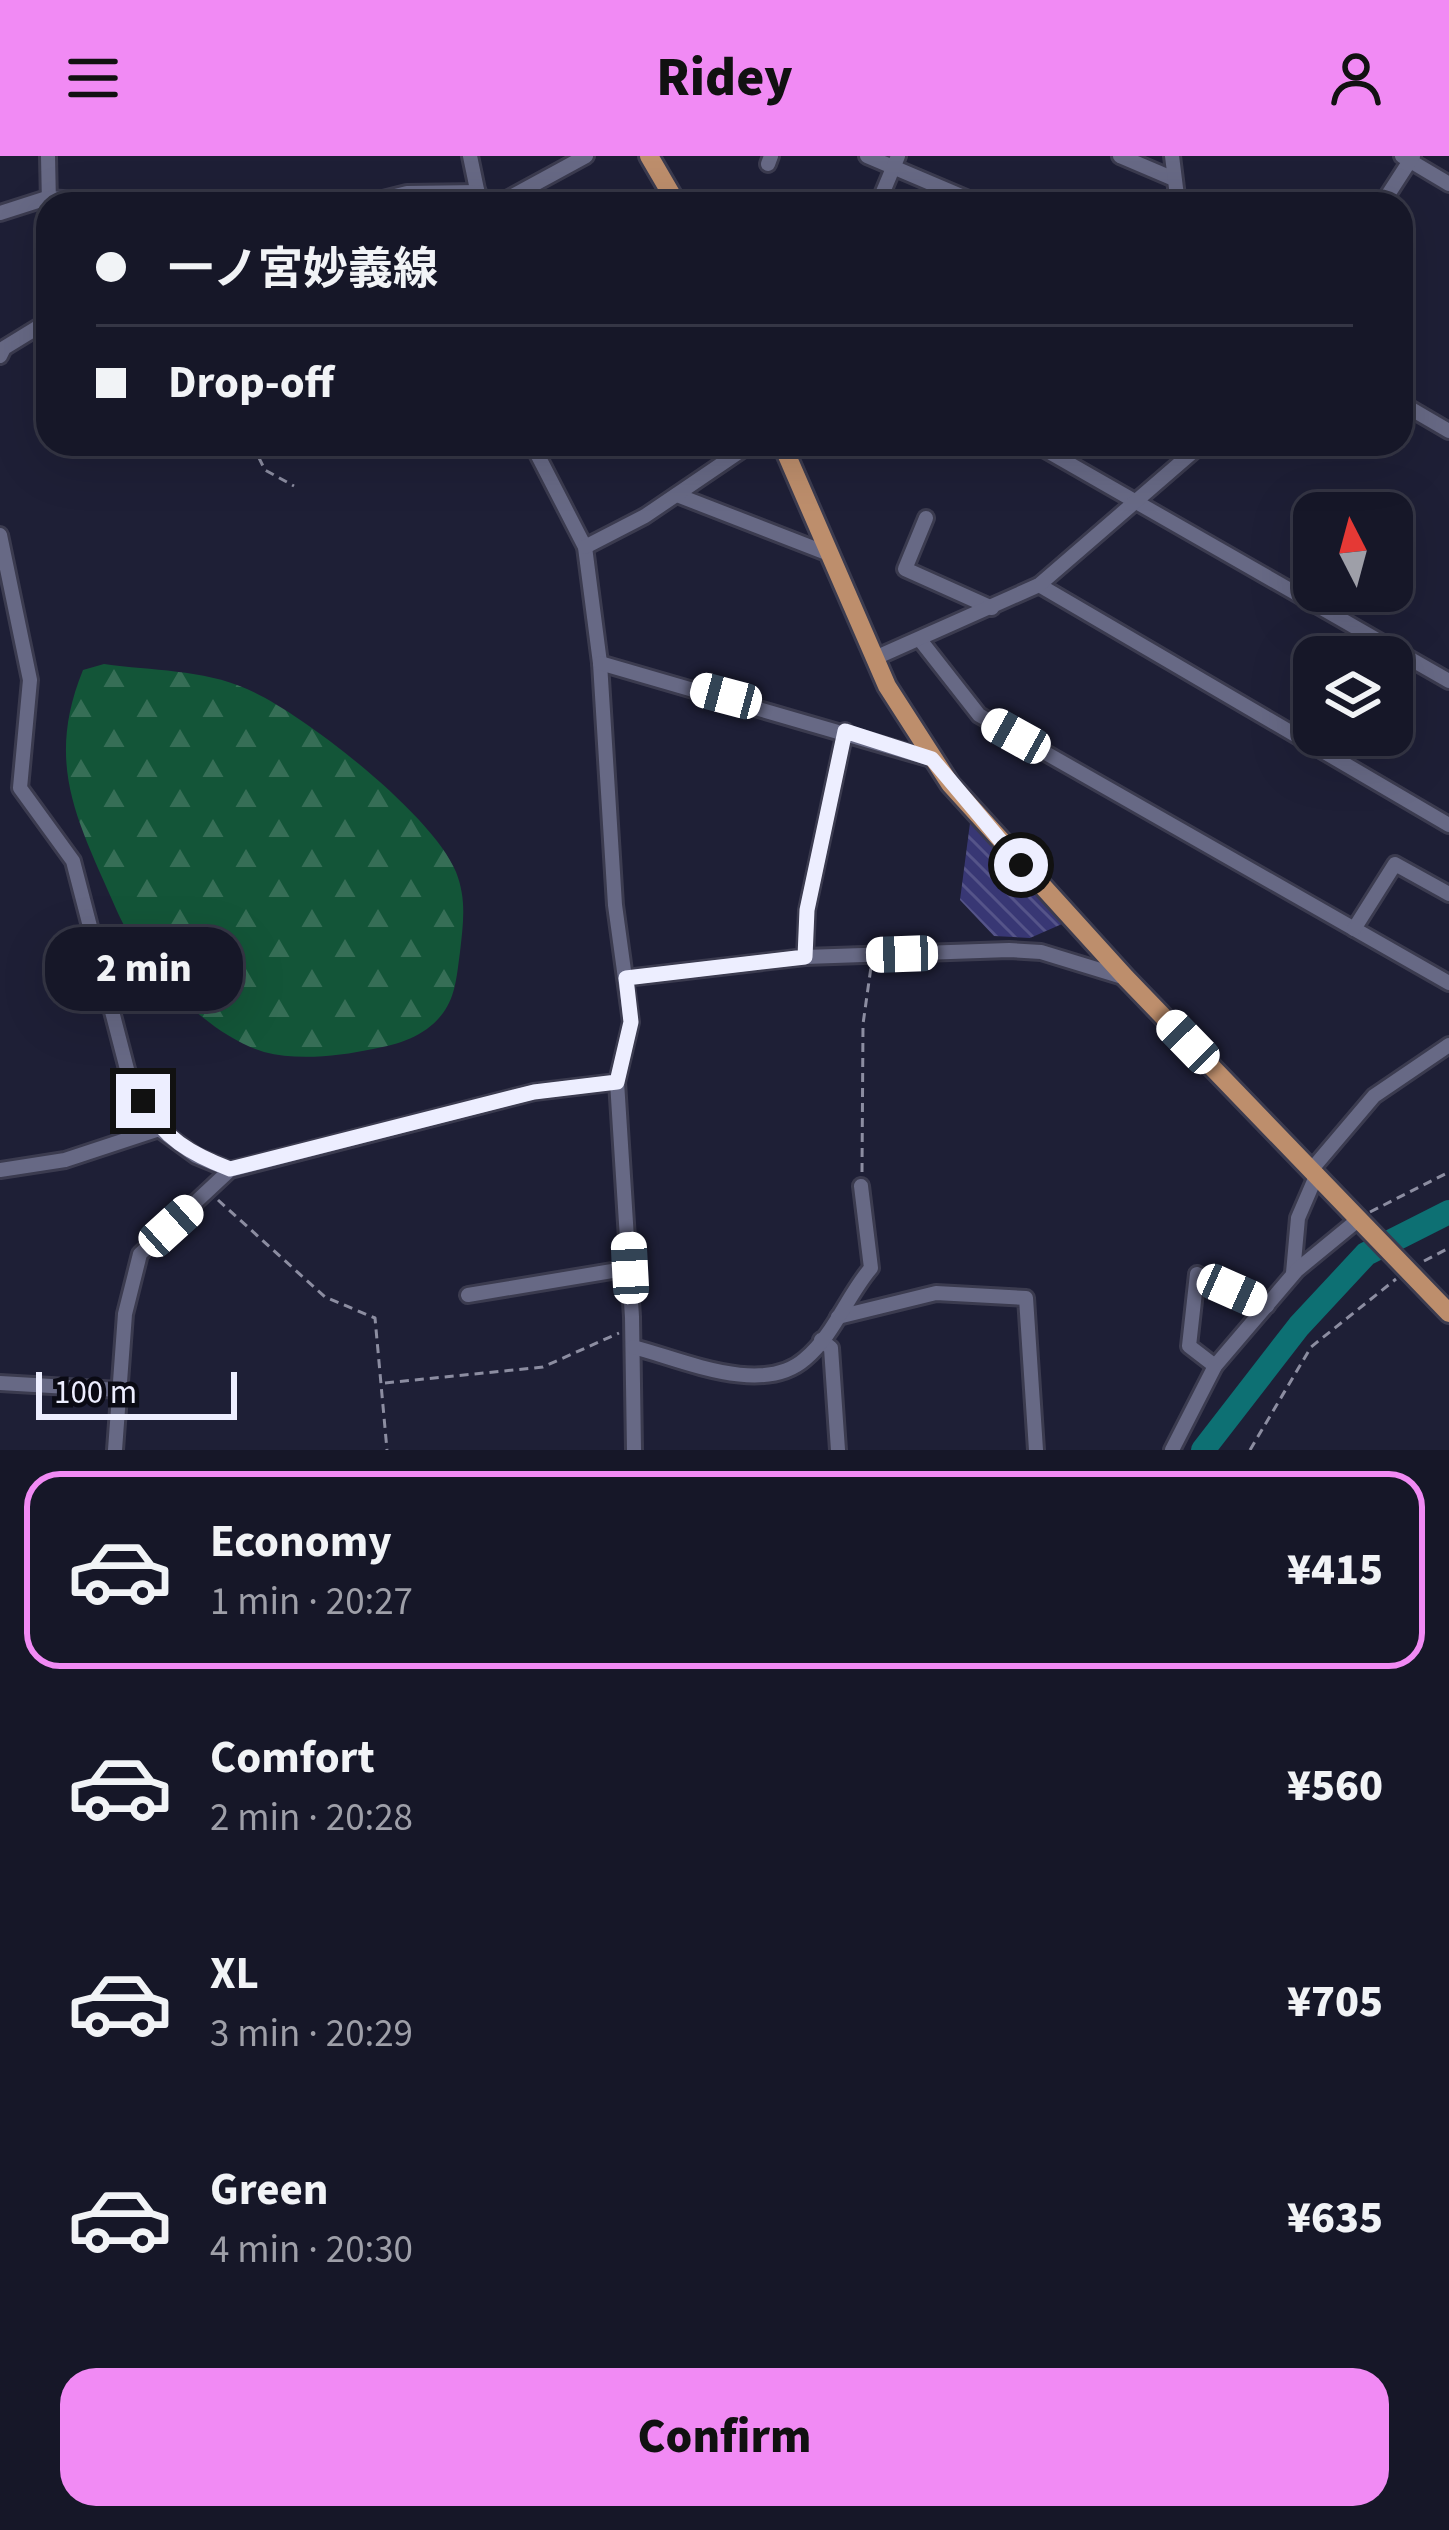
<!DOCTYPE html>
<meta charset="utf-8">
<style>
body{margin:0;font-family:"Source Sans 3","Noto Sans JP",sans-serif;background:#1f2030;color:#f1f3f6;height:100vh;display:flex;flex-direction:column;font-size:45px;white-space:nowrap}
*{box-sizing:border-box;margin:0}
p{font-size:39px;color:#9e9fa8}
.icon{flex:none;width:66px;height:66px;fill:none;stroke:currentColor;stroke-width:2;stroke-linecap:round;stroke-linejoin:round}
.map{position:relative;height:1294px;overflow:hidden}
.details{display:flex;flex-direction:column;background:#161728;flex:1}
.details>*{flex:none}
.top-card{position:absolute;left:36px;top:36px;width:1377px;height:264px;border-radius:36px;box-shadow:0 12px 48px #0002,0 0 0 3px #353645;display:grid;align-content:center;height:264px;padding:0 60px;background:#161728}
.needle{width:78px;rotate:354deg}
.tools{position:absolute;left:1293px;top:336px;display:grid;gap:24px}
.tools a{display:grid;place-items:center;width:120px;height:120px;border-radius:24px;background:#161728;box-shadow:0 12px 48px #0002,0 0 0 3px #353645;font-size:60px}
.scale{position:absolute;left:36px;bottom:30px;width:201px;box-sizing:border-box;padding-left:12px;border:6px solid #edeeff;border-top:0;font-size:33px;line-height:42px;white-space:nowrap;color:#edeeff;-webkit-text-stroke:9px #0a0a14;paint-order:stroke}
.end{position:absolute;width:54px;height:54px;margin:-27px;border:15px solid #edeeff;background:#111;box-shadow:0 0 0 6px #111}
.from{border-radius:50%}
.bubble{position:absolute;height:84px;border-radius:36px;background:#161728;box-shadow:0 12px 48px #0002,0 0 0 3px #353645;font-size:39px;font-weight:800;line-height:84px;text-align:center}
.car{position:absolute;width:36px;height:72px;margin:-36px -18px;border-radius:15px;box-shadow:0 0 9px 3px #0007;background:linear-gradient(#fff 24%,#345 0 40%,#fff 0 76%,#345 0 86%,#fff 0)}
.top-card b{display:flex;align-items:center;gap:42px;height:114px;font-size:45px}
.top-card b+b{border-top:3px solid #353645}
.top-card i{width:30px;height:30px;background:#f1f3f6}
ul{padding:21px 0 0;list-style:none}
li{display:flex;align-items:center;gap:36px;height:198px;margin:0 24px 18px;padding:0 36px;border:6px solid transparent;border-radius:36px}
li div{flex:1}
li b{display:block;font-size:45px}
li em{font-style:normal;font-weight:800}
li.current{border-color:#f18af4}
li>.icon{width:108px;height:108px;stroke-width:1.5}
.primary-button{display:flex;gap:24px;margin-top:auto;padding:24px 60px}
.primary-button a{flex:1;height:138px;border-radius:36px;background:#f18af4;color:#111;font-size:48px;font-weight:800;line-height:138px;text-align:center}
header{display:flex;justify-content:space-between;align-items:center;height:156px;padding:0 60px;background:#f18af4;color:#111;font-size:54px;font-weight:800}
.map>svg:first-child{display:block}
.forest{fill:url(#forest-firs)}
.lines{fill:none;stroke-linecap:round;stroke-linejoin:round}
.river{stroke:#0d7073;stroke-width:24}
.building{fill:url(#building-back-hatch)}
.minor-casing{stroke:#3b3b4f;stroke-width:20}
.major-casing{stroke:#3b3b4f;stroke-width:24}
.path{stroke:#8c8da1;stroke-width:3;stroke-dasharray:9 6;stroke-linecap:butt}
.minor{stroke:#676985;stroke-width:14}
.major{stroke:#bd8e6c;stroke-width:18}
.route{stroke:#edeeff;stroke-width:15}
</style>
<header><svg class="icon" aria-label="menu" viewBox="0 0 24 24"><path d="M4 6h16M4 12h16M4 18h16"/></svg>Ridey<svg class="icon" aria-label="person" viewBox="0 0 24 24"><circle cx="12" cy="8" r="4"/><path d="M4 21q1-7 8-7t8 7"/></svg></header>
<div class="map">
<svg width="1449" height="1294" viewBox="0 0 1449 1294">
<defs>
<pattern id="forest-firs" width="22" height="20" patternUnits="userSpaceOnUse" patternTransform="scale(3)"><rect width="22" height="20" fill="#135538"/><path d="M5 1l3.5 6h-7zM16 11l3.5 6h-7z" fill="#366e56"/></pattern>
<pattern id="building-back-hatch" width="6" height="6" patternUnits="userSpaceOnUse" patternTransform="scale(3)"><rect width="6" height="6" fill="#383774"/><path d="M-1 5l2 2M0 0l6 6M5-1l2 2" fill="none" stroke="#555489"/></pattern>
</defs>
<rect width="100%" height="100%" fill="#1e1f36"/>
<path class="forest" d="M104 508C152 515 202 513 247 533 303 557 433 659 456 716 467 744 463 768 460 796 457 817 456 840 443 857 426 880 400 888 373 893 339 900 298 905 264 896 207 879 140 808 117 755 79 667 44 610 83 514Z"/>
<g class="lines">
<polyline class="river" points="1203,1294 1299,1170 1366,1098 1449,1056"/>
</g>
<polygon class="building" points="970,667 1062,768 1030,782 994,780 960,744"/>
<g class="lines">
<defs>
<g id="minor">
<polyline points="48,0 49,48"/>
<polyline points="470,0 480,48"/>
<polyline points="867,0 980,48"/>
<polyline points="1120,0 1174,23"/>
<polyline points="1172,0 1178,48"/>
<polyline points="1402,0 1449,28"/>
<polyline points="768,8 771,0"/>
<polyline points="507,43 586,0"/>
<polyline points="363,48 407,37 478,36"/>
<polyline points="878,48 898,0"/>
<polyline points="1382,48 1413,0"/>
<polyline points="0,57 47,42 141,48"/>
<polyline points="0,200 4,192 48,165"/>
<polyline points="1401,247 1449,275"/>
<polyline points="532,288 585,391 600,507 615,749 631,866 617,926 632,1161 634,1294"/>
<polyline points="1035,288 1449,525"/>
<polyline points="677,339 829,398"/>
<polyline points="926,362 905,413 992,452"/>
<polyline points="0,379 30,524 20,632 73,705 128,917 159,973"/>
<polyline points="585,391 645,360 751,288"/>
<polyline points="1039,429 1449,669"/>
<polyline points="921,485 979,559 1449,827"/>
<polyline points="875,502 1039,429 1202,288"/>
<polyline points="600,507 931,603"/>
<polyline points="1354,773 1395,708 1449,738"/>
<polyline points="805,801 807,754 845,575"/>
<polyline points="626,822 805,801 1009,794 1041,796 1126,822"/>
<polyline points="1312,1013 1374,940 1449,889"/>
<polyline points="0,1014 65,1004 159,973 196,1000 230,1014"/>
<polyline points="1293,1117 1298,1062 1317,1018"/>
<polyline points="468,1139 630,1112"/>
<polyline points="838,1161 936,1137 1026,1142 1036,1294"/>
<polyline points="821,1184 831,1192 838,1294"/>
<path d="M633 1191C681 1203 762 1241 805 1203 834 1179 847 1140 871 1112L861 1030"/>
<polyline points="1215,1210 1189,1190 1197,1118 1267,1150"/>
<polyline points="0,1227 119,1234"/>
<polyline points="115,1294 125,1158 140,1098 230,1014 534,936 617,926"/>
<polyline points="1172,1294 1215,1210 1297,1114 1359,1063"/>
</g>
<g id="major">
<polyline points="649,0 677,48"/>
<polyline points="782,288 887,530 950,628 1126,822 1449,1157"/>
</g>
</defs>
<use href="#minor" class="minor-casing"/>
<use href="#major" class="major-casing"/>
<g class="path">
<polyline points="252,288 265,314 294,330"/>
<polyline points="862,1016 863,868 871,811"/>
<polyline points="218,1044 325,1141 375,1162 387,1294"/>
<polyline points="1370,1056 1449,1016"/>
<polyline points="1424,1105 1449,1092"/>
<polyline points="385,1227 543,1211 619,1177"/>
<polyline points="1250,1294 1311,1191 1396,1123"/>
</g>
<use href="#minor" class="minor"/>
<use href="#major" class="major"/>
</g>
<g class="lines">
<path class="route" d="M143 945C163 982 191 998 230 1013L534 936 617 926 631 866 626 822 805 801 807 754 845 575 932 603 1021 709"/>
</g>
</svg>
<div class="tools">
<a><svg class="needle" viewBox="-14 -14 28 28"><path d="M0-13l5 13h-10z" fill="#e53935"/><path d="M0 13l5-13h-10z" fill="#9e9fa8"/></svg></a>
<a><svg class="icon" aria-label="layers" viewBox="0 0 24 24"><path d="M12 4l9 5-9 5-9-5zM3 14l9 5 9-5"/></svg></a>
</div>
<div class="scale">100 m</div>
<i class="end from" style="left:1021px;top:709px"></i>
<i class="end" style="left:143px;top:945px"></i>
<div class="bubble" style="left:45px;top:771px;width:198px">2 min</div>
<i class="car" style="left:726px;top:540px;rotate:285deg"></i>
<i class="car" style="left:1016px;top:580px;rotate:299deg"></i>
<i class="car" style="left:902px;top:798px;rotate:268deg"></i>
<i class="car" style="left:1188px;top:886px;rotate:316deg"></i>
<i class="car" style="left:171px;top:1070px;rotate:48deg"></i>
<i class="car" style="left:630px;top:1112px;rotate:357deg"></i>
<i class="car" style="left:1232px;top:1134px;rotate:114deg"></i>
<div class="top-card">
<b><i class="from"></i>一ノ宮妙義線</b>
<b><i></i>Drop-off</b>
</div>
</div>
<section class="details">
<ul>
<li class="current"><svg class="icon" aria-label="car" viewBox="0 0 24 24"><path d="M5 17H2v-5l4-1 3-4h7l3 4 3 1v5h-3M9 17h6M6 11h13"/><circle cx="7" cy="17" r="2"/><circle cx="17" cy="17" r="2"/></svg><div><b>Economy</b><p>1 min · 20:27</p></div><em>¥415</em></li>
<li><svg class="icon" aria-label="car" viewBox="0 0 24 24"><path d="M5 17H2v-5l4-1 3-4h7l3 4 3 1v5h-3M9 17h6M6 11h13"/><circle cx="7" cy="17" r="2"/><circle cx="17" cy="17" r="2"/></svg><div><b>Comfort</b><p>2 min · 20:28</p></div><em>¥560</em></li>
<li><svg class="icon" aria-label="car" viewBox="0 0 24 24"><path d="M5 17H2v-5l4-1 3-4h7l3 4 3 1v5h-3M9 17h6M6 11h13"/><circle cx="7" cy="17" r="2"/><circle cx="17" cy="17" r="2"/></svg><div><b>XL</b><p>3 min · 20:29</p></div><em>¥705</em></li>
<li><svg class="icon" aria-label="car" viewBox="0 0 24 24"><path d="M5 17H2v-5l4-1 3-4h7l3 4 3 1v5h-3M9 17h6M6 11h13"/><circle cx="7" cy="17" r="2"/><circle cx="17" cy="17" r="2"/></svg><div><b>Green</b><p>4 min · 20:30</p></div><em>¥635</em></li>
</ul>
<div class="primary-button"><a>Confirm</a></div>
</section>
